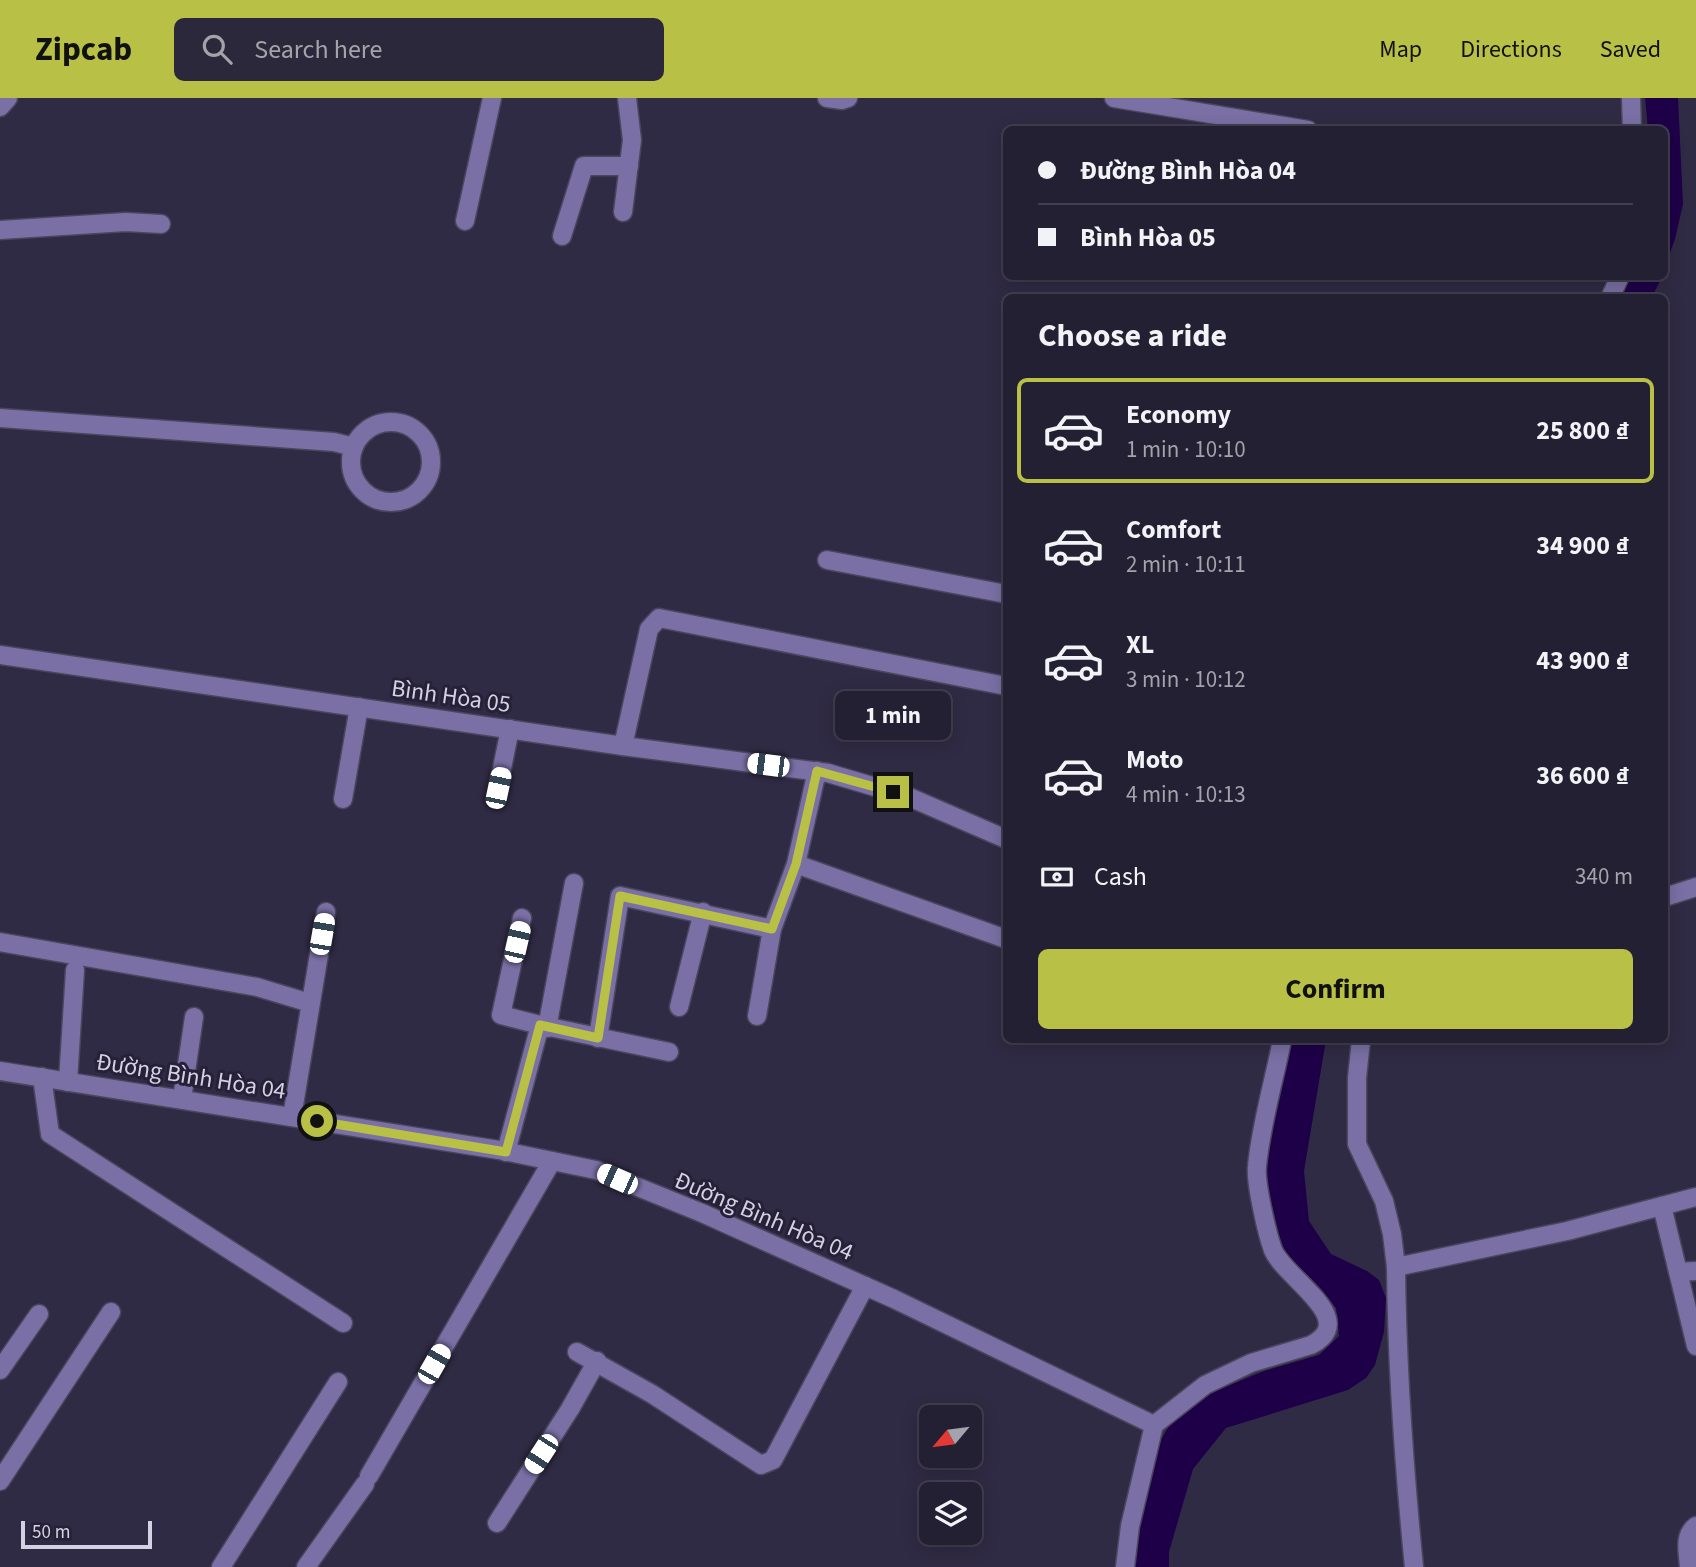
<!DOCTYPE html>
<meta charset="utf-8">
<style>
body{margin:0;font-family:"Source Sans 3",sans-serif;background:#2c283b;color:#f1f3f6;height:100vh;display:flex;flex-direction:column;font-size:26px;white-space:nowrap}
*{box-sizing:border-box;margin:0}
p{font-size:23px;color:#a3a3ac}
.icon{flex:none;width:38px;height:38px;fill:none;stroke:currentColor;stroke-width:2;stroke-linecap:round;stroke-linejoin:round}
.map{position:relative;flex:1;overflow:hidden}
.details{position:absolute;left:1003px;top:196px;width:665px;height:749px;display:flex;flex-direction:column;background:#242033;border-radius:10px;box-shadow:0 4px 18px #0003,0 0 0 2px #413e4e}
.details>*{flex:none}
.hud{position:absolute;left:1003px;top:28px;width:665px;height:154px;border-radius:10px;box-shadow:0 4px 18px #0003,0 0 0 2px #413e4e;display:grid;align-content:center;height:154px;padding:0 35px;background:#242033}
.needle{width:46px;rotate:241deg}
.buttons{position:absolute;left:919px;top:1307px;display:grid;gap:14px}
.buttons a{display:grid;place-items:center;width:63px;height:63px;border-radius:10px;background:#242033;box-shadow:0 4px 18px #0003,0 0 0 2px #413e4e;font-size:35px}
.scale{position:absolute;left:21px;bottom:18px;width:131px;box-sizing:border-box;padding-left:7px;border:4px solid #d4d2e2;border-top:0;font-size:19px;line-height:24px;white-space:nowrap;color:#d4d2e2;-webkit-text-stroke:5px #262139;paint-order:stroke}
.end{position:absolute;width:32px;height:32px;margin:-16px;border:9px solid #b9c046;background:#111;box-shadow:0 0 0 4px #111}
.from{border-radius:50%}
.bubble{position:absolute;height:49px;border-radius:10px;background:#242033;box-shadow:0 4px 18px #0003,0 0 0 2px #413e4e;font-size:23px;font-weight:700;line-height:49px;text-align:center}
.car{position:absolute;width:21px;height:42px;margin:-21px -10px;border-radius:9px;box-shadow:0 0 5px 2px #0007;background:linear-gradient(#fff 24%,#345 0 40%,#fff 0 76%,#345 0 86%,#fff 0)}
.hud b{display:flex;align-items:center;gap:24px;height:66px;font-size:26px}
.hud b+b{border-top:2px solid #413e4e}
.hud i{width:18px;height:18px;background:#f1f3f6}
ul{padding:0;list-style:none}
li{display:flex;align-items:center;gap:21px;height:105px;margin:0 14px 10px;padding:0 21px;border:4px solid transparent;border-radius:10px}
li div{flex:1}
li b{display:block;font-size:26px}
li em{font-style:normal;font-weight:700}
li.current{border-color:#b9c046}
li>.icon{width:63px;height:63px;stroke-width:1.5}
h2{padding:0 35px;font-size:32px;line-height:84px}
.pay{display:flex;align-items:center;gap:18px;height:77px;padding:0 35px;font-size:26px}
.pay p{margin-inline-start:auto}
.primary-button{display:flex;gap:14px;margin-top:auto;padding:14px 35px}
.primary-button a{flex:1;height:80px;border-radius:10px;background:#b9c046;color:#111;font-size:28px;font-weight:700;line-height:80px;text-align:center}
header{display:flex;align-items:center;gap:42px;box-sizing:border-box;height:98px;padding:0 35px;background:#b9c046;color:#111}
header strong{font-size:33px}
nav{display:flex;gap:38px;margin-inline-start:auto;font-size:24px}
.search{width:490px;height:63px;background:#2c283b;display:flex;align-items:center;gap:18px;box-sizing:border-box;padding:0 24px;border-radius:10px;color:#a3a3ac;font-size:26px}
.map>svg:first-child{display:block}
.water{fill:#1e0049}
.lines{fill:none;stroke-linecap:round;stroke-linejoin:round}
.minor-casing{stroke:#4a465d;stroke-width:21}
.minor{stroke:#7a70a5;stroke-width:18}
.route{stroke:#b9c046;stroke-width:9}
.labels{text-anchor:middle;stroke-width:6;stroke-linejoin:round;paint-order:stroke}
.street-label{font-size:24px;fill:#d4d2e2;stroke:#262139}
</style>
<header>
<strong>Zipcab</strong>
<div class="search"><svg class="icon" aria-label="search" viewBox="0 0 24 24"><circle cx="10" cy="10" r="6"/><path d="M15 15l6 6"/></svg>Search here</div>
<nav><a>Map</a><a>Directions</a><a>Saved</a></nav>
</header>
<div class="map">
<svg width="1696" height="1469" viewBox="0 0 1696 1469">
<rect width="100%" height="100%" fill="#302b44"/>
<g class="water">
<polygon points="1645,0 1678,0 1683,106 1675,141 1664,172 1664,32 1648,31"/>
<polygon points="1631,179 1631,178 1662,179 1652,199 1621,199"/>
<polygon points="1287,942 1326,942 1304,1073 1309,1123 1331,1156 1367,1173 1379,1182 1386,1200 1384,1234 1375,1267 1366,1280 1348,1292 1226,1330 1193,1371 1169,1454 1169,1469 1131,1469 1141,1409 1158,1347 1173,1321 1213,1294 1264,1273 1319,1257 1339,1238 1336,1210 1322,1192 1287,1160 1279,1137 1263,1070"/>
</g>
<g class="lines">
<defs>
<g id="minor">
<polyline points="827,0 842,2 848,0"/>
<polyline points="1114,0 1308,32"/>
<polyline points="1631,0 1632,32"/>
<polyline points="0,9 8,0"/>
<polyline points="623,114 632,42 627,0"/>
<polyline points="465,123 492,0"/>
<polyline points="0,132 126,124 161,126"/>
<polyline points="562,138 584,68 629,68"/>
<polyline points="1610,200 1620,178"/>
<polyline points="0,320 334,344 354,349"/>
<circle cx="391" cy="364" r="40"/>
<polyline points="827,462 1006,496"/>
<polyline points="0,557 623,648 828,675 909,699 1006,741"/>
<polyline points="623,648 649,531 659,520 1006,588"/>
<polyline points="498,690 510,631"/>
<polyline points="343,701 359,609"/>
<polyline points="796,766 1006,841"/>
<polyline points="1665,799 1696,789"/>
<polyline points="522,820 501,917 540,927"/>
<polyline points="0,844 257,889 310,905"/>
<polyline points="679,909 703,814"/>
<polyline points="757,918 772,831 796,766 817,673"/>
<polyline points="547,930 574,785"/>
<polyline points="598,940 620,798 772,831"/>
<polyline points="1361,942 1357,980 1357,1046 1384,1103 1392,1136 1396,1169 1567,1133 1696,1099"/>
<polyline points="0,973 499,1052 596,1072 702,1115 894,1201 1154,1327"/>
<polyline points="42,979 50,1036 343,1225"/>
<polyline points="68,984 75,872"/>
<polyline points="182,1001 194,919"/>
<polyline points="292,1019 326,814"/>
<polyline points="506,1054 540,927 669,954"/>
<polyline points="1662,1108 1696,1248"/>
<path d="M1396 1169C1397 1270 1404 1369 1414 1469"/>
<polyline points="1678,1174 1696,1173"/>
<polyline points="577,1254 652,1296 761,1367 773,1362 865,1188"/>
<polyline points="0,1272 39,1216"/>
<polyline points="369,1378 552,1063"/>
<polyline points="0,1383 111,1214"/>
<polyline points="497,1425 570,1311 597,1263"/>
<polyline points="221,1469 338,1284"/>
<polyline points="306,1469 365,1386"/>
<path d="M1125 1469 1130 1428 1154 1327 1205 1287 1251 1265 1311 1247C1361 1221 1285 1181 1273 1152 1267 1136 1255 1084 1257 1068 1261 1026 1274 983 1282 942"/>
<path d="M1689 1469C1688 1454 1683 1438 1696 1428"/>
</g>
</defs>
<use href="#minor" class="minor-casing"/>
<use href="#minor" class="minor"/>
</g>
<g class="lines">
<polyline class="route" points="317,1023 506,1054 540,927 598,940 620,798 772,831 796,766 817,673 893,694"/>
</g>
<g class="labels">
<g class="street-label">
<text transform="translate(451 598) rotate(8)" y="8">Bình Hòa 05</text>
<text transform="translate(191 978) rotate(9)" y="8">Đường Bình Hòa 04</text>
<text transform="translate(764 1118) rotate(23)" y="8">Đường Bình Hòa 04</text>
</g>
</g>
</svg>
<div class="buttons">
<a><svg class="needle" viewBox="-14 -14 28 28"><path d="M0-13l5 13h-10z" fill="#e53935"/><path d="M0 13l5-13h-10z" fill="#a3a3ac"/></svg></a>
<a><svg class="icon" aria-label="layers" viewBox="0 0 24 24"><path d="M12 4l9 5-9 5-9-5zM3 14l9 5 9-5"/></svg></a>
</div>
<div class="scale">50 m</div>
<i class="end from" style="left:317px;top:1023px"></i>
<i class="end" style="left:893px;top:694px"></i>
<div class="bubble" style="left:835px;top:593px;width:116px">1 min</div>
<i class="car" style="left:768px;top:667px;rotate:277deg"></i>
<i class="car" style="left:498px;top:690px;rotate:12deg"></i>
<i class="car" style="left:322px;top:836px;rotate:10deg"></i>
<i class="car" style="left:517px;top:844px;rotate:13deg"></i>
<i class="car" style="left:617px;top:1081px;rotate:294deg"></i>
<i class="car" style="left:434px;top:1266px;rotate:30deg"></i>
<i class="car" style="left:541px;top:1356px;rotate:213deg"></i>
<div class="hud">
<b><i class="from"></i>Đường Bình Hòa 04</b>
<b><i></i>Bình Hòa 05</b>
</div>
<section class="details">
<h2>Choose a ride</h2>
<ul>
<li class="current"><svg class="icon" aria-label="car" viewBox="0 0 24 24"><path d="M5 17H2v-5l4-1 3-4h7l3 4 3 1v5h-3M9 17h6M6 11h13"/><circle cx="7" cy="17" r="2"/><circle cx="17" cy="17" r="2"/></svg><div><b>Economy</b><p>1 min · 10:10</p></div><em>25 800 ₫</em></li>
<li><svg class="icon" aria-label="car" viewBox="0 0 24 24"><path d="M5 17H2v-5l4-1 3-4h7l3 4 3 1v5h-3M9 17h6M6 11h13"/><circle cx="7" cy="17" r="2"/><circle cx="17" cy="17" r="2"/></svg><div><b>Comfort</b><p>2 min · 10:11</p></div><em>34 900 ₫</em></li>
<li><svg class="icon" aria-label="car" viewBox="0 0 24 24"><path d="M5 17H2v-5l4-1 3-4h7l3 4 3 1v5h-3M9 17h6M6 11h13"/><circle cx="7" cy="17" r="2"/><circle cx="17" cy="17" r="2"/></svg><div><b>XL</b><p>3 min · 10:12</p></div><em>43 900 ₫</em></li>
<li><svg class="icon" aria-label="car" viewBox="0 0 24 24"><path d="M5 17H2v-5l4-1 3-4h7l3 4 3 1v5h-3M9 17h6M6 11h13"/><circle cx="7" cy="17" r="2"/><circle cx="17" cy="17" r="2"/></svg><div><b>Moto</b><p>4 min · 10:13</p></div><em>36 600 ₫</em></li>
</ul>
<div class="pay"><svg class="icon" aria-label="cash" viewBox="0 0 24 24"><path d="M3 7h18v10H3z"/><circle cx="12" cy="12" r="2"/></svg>Cash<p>340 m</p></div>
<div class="primary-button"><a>Confirm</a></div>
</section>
</div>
